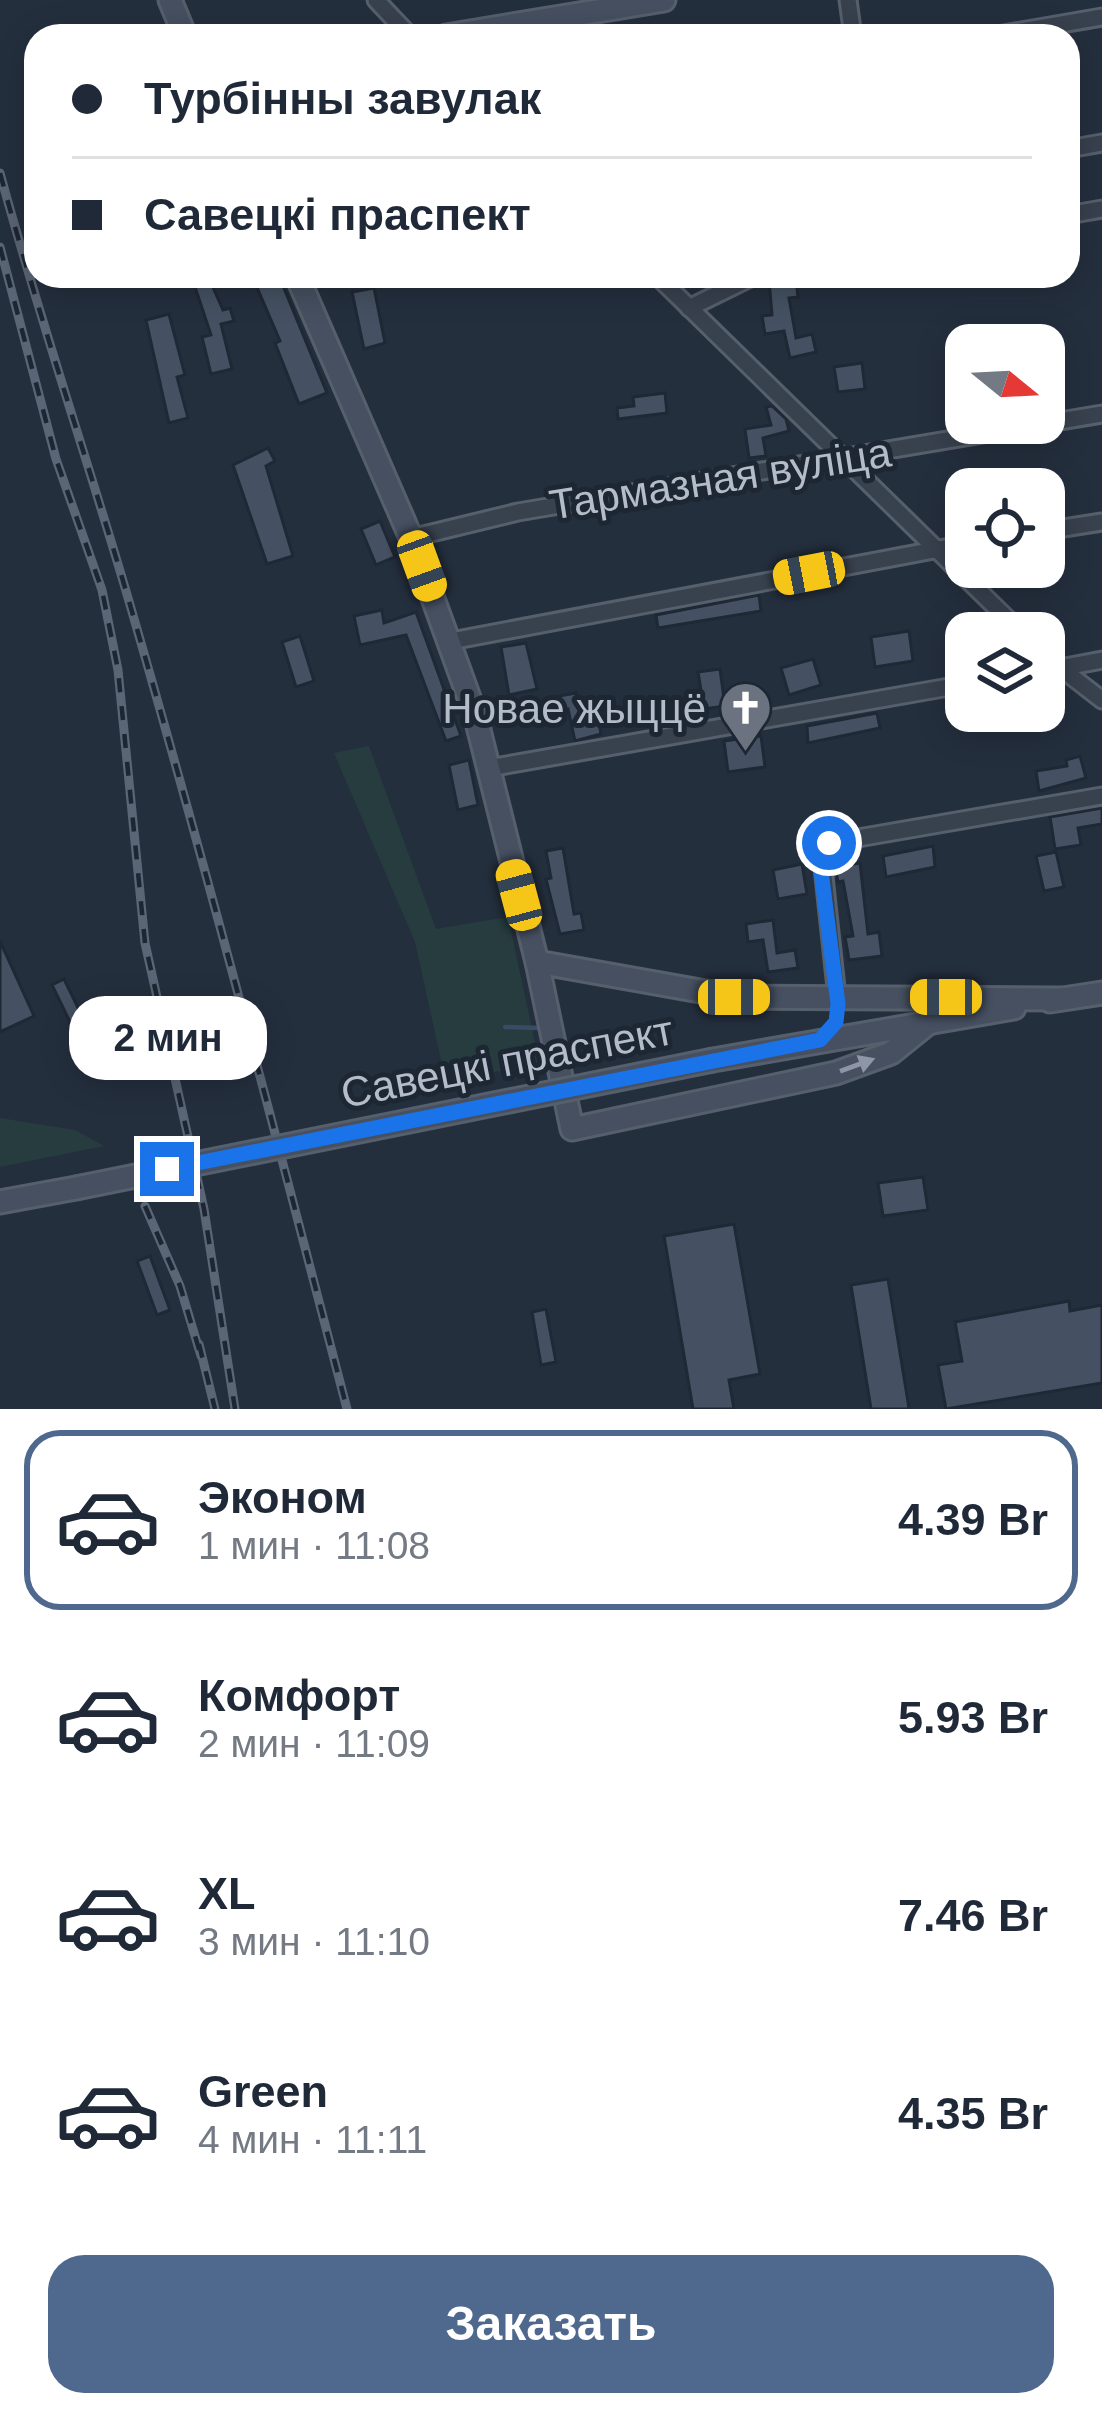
<!DOCTYPE html>
<html lang="ru">
<meta charset="utf-8">
<style>
body{margin:0;font-family:Helvetica,sans-serif;background:#f2f2f3;color:#1f2937;height:100vh;display:flex;flex-direction:column;font-size:45px;white-space:nowrap}
*{box-sizing:border-box;margin:0}
p{font-size:39px;color:#747a83}
.icon{flex:none;width:66px;height:66px;fill:none;stroke:currentColor;stroke-width:2;stroke-linecap:round;stroke-linejoin:round}
.map{position:relative;height:1409px;overflow:hidden}
.panel{display:flex;flex-direction:column;background:#fff;flex:1}
.panel>*{flex:none}
.banner{position:absolute;left:24px;top:24px;width:1056px;height:264px;border-radius:36px;box-shadow:0 6px 30px #0003;display:grid;align-content:center;height:264px;padding:0 48px;background:#fff}
.needle{width:78px;rotate:108deg}
.buttons{position:absolute;left:945px;top:324px;display:grid;gap:24px}
.buttons a{display:grid;place-items:center;width:120px;height:120px;border-radius:24px;background:#fff;box-shadow:0 6px 30px #0003;font-size:60px}
.end{position:absolute;width:54px;height:54px;margin:-27px;border:15px solid #1a73e8;background:#fff;box-shadow:0 0 0 6px #fff}
.from{border-radius:50%}
.bubble{position:absolute;height:84px;border-radius:36px;background:#fff;box-shadow:0 6px 30px #0003;font-size:39px;font-weight:700;line-height:84px;text-align:center}
.car{position:absolute;width:36px;height:72px;margin:-36px -18px;border-radius:15px;box-shadow:0 0 9px 3px #0007;background:linear-gradient(#f5c518 24%,#345 0 40%,#f5c518 0 76%,#345 0 86%,#f5c518 0)}
.banner b{display:flex;align-items:center;gap:42px;height:114px;font-size:45px}
.banner b+b{border-top:3px solid #e0e1e3}
.banner i{width:30px;height:30px;background:#1f2937}
ul{padding:21px 0 0;list-style:none}
li{display:flex;align-items:center;gap:36px;height:180px;margin:0 24px 18px;padding:0 24px;border:6px solid transparent;border-radius:36px}
li div{flex:1}
li b{display:block;font-size:45px}
li em{font-style:normal;font-weight:700}
li.selected{border-color:#4f688e}
li>.icon{width:108px;height:108px;stroke-width:1.5}
.action{display:flex;gap:24px;margin-top:auto;padding:24px 48px}
.action a{flex:1;height:138px;border-radius:36px;background:#4f688e;color:#fff;font-size:48px;font-weight:700;line-height:138px;text-align:center}
.map>svg:first-child{display:block}
.green{fill:#263c3f}
.lines{fill:none;stroke-linecap:round;stroke-linejoin:round}
.stream{stroke:#394c67;stroke-width:4.5}
.building{fill:#455162;stroke:#1f2835;stroke-width:3}
.minor-casing{stroke:#565f6c;stroke-width:21}
.secondary-casing{stroke:#565f6c;stroke-width:27}
.minor{stroke:#38414e;stroke-width:15}
.secondary{stroke:#465061;stroke-width:21}
.rail-casing{stroke:#5a6575;stroke-width:9}
.rail{stroke:#1d2633;stroke-width:4.5;stroke-dasharray:14;stroke-linecap:butt}
.secondary-bridge-casing{stroke:#565f6c;stroke-width:27;stroke-linecap:butt}
.secondary-bridge{stroke:#465061;stroke-width:21}
.oneway{fill:#8e96a5}
.route{stroke:#1a73e8;stroke-width:15}
.labels{text-anchor:middle;stroke-width:10;stroke-linejoin:round;paint-order:stroke}
.street-label{font-size:42px;fill:#b4bcc9;stroke:#1d2633}
.poi-label{font-size:42px;fill:#b4bcc9;stroke:#1d2633;text-anchor:end}
</style>
<div class="map">
<svg width="1102" height="1409" viewBox="0 0 1102 1409">
<rect width="100%" height="100%" fill="#242f3e"/>
<g class="green">
<polygon points="369,746 436,929 508,917 540,1066 445,1078 415,942 334,753"/>
<polygon points="0,1118 75,1130 104,1146 0,1167"/>
</g>
<g class="lines">
<polyline class="stream" points="505,1027 540,1028"/>
</g>
<g class="building">
<polygon points="208,276 223,310 230,308 234,321 221,324 232,369 211,374 202,337 211,335 193,281"/>
<polygon points="252,276 279,276 327,393 299,404 275,343 280,341"/>
<polygon points="796,277 798,297 789,298 796,338 812,334 816,352 790,358 784,331 765,334 762,316 772,315 769,280"/>
<polygon points="374,288 385,343 364,349 352,292"/>
<polygon points="169,314 185,375 177,377 188,418 169,423 146,320"/>
<polygon points="862,363 865,389 838,392 834,367"/>
<polygon points="665,393 667,413 618,419 617,408 634,406 633,397"/>
<polygon points="772,406 786,419 789,431 763,438 766,456 749,458 745,429 771,425 766,407"/>
<polygon points="268,448 275,461 266,466 293,556 267,564 233,465"/>
<polygon points="380,521 395,557 376,565 361,529"/>
<polygon points="759,595 761,611 658,628 656,615"/>
<polygon points="382,610 384,623 416,612 461,736 446,741 406,635 360,645 354,616"/>
<polygon points="909,631 913,661 875,667 871,637"/>
<polygon points="300,636 314,681 296,687 282,642"/>
<polygon points="526,643 537,689 509,695 501,647"/>
<polygon points="813,659 821,685 789,695 781,668"/>
<polygon points="720,669 725,706 704,709 698,672"/>
<polygon points="576,693 582,722 598,719 601,734 575,741 568,709 551,712 548,698"/>
<polygon points="877,713 880,728 808,743 807,726"/>
<polygon points="761,736 765,767 728,772 724,741"/>
<polygon points="1080,756 1086,778 1039,791 1036,771 1067,766 1066,760"/>
<polygon points="469,760 478,805 458,810 449,765"/>
<polygon points="1102,808 1102,824 1078,828 1081,845 1055,849 1050,817"/>
<polygon points="933,846 935,867 886,877 883,856"/>
<polygon points="563,848 574,914 581,913 584,930 560,934 546,879 551,878 546,851"/>
<polygon points="1056,852 1064,887 1044,891 1036,856"/>
<polygon points="860,863 868,934 879,932 882,956 849,960 845,937 853,936 843,881 838,882 835,867"/>
<polygon points="802,864 807,894 778,899 773,870"/>
<polygon points="773,920 777,953 795,950 798,968 768,972 763,940 748,942 746,924"/>
<polygon points="0,941 34,1016 0,1032"/>
<polygon points="64,979 105,1063 93,1069 52,985"/>
<polygon points="923,1177 928,1210 883,1216 878,1183"/>
<polygon points="734,1224 760,1374 729,1380 734,1409 693,1409 664,1236"/>
<polygon points="150,1256 170,1310 157,1315 137,1261"/>
<polygon points="888,1279 908,1402 909,1409 871,1409 851,1285"/>
<polygon points="1069,1301 1070,1311 1102,1305 1102,1383 946,1409 938,1365 962,1361 955,1322"/>
<polygon points="546,1309 556,1362 541,1365 532,1312"/>
</g>
<g class="lines">
<defs>
<g id="minor">
<polyline points="376,0 410,36"/>
<polyline points="848,0 853,36"/>
<polyline points="992,36 1102,17"/>
<polyline points="1068,149 1102,143"/>
<polyline points="1068,215 1102,209"/>
<polyline points="657,276 1022,633"/>
<polyline points="689,308 754,276"/>
<polyline points="1044,531 1102,522"/>
<polyline points="411,538 518,512 1102,414"/>
<polyline points="451,641 966,544"/>
<polyline points="1044,655 1102,700"/>
<polyline points="1044,671 1102,660"/>
<polyline points="489,768 966,684"/>
<polyline points="837,997 821,849 829,843 1102,796"/>
</g>
<g id="secondary">
<polyline points="170,0 185,36"/>
<polyline points="446,36 664,0"/>
<polyline points="297,276 411,538 475,714 537,962 572,1129 836,1073 891,1053 927,1024"/>
<polyline points="537,962 734,997 1060,999"/>
<polyline points="1050,1001 1102,993"/>
<polyline points="713,1060 1014,1008"/>
<polyline points="0,1202 76,1188"/>
</g>
</defs>
<use href="#minor" class="minor-casing"/>
<use href="#secondary" class="secondary-casing"/>
<use href="#minor" class="minor"/>
<use href="#secondary" class="secondary"/>
<defs>
<g id="rail">
<path d="M0 173C38 314 85 452 126 591 205 862 276 1136 347 1409"/>
<polyline points="0,247 56,459 102,590 118,670 145,943 204,1209 235,1409"/>
<polyline points="145,1206 180,1286 201,1356"/>
<polyline points="199,1344 215,1409"/>
</g>
</defs>
<use href="#rail" class="rail-casing"/>
<use href="#rail" class="rail"/>
<defs>
<polyline id="secondary-bridge" points="76,1188 713,1060"/>
</defs>
<use href="#secondary-bridge" class="secondary-bridge-casing"/>
<use href="#secondary-bridge" class="secondary-bridge"/>
</g>
<defs><path id="oneway-solid" d="M-6-.8H1V-3.2L6.5 0L1 3.2V.8H-6Z" transform="scale(3)"/></defs>
<use class="oneway" href="#oneway-solid" transform="translate(857 1065) rotate(-20)"/>
<g class="lines">
<polyline class="route" points="167,1169 820,1040 836,1022 838,1004 820,863 821,849 829,843"/>
</g>
<defs>
<symbol id="church-pin" viewBox="-11 -11 22 30"><path d="M0 17L-7.5 6A9.5 9.5 0 1 1 7.5 6Z" fill="#6b7280" stroke="#1d2633"/><path d="M-1.2-6h2.4v3.5h3.3v2.4h-3.3V6h-2.4V-.1h-3.3v-2.4h3.3Z" fill="#fff"/></symbol>
</defs>
<g fill-rule="evenodd">
<use href="#church-pin" x="716" y="678" width="59" height="81"/>
</g>
<g class="labels">
<g class="street-label">
<text transform="translate(720 478) rotate(-9)" y="15">Тармазная вуліца</text>
<text transform="translate(507 1061) rotate(-11)" y="15">Савецкі праспект</text>
</g>
<g class="poi-label">
<text x="706" y="723">Новае жыццё</text>
</g>
</g>
</svg>
<div class="buttons">
<a><svg class="needle" viewBox="-14 -14 28 28"><path d="M0-13l5 13h-10z" fill="#e53935"/><path d="M0 13l5-13h-10z" fill="#747a83"/></svg></a>
<a><svg class="icon" aria-label="locate" viewBox="0 0 24 24"><circle cx="12" cy="12" r="6"/><path d="M12 2v4M12 18v4M2 12h4M18 12h4"/></svg></a>
<a><svg class="icon" aria-label="layers" viewBox="0 0 24 24"><path d="M12 4l9 5-9 5-9-5zM3 14l9 5 9-5"/></svg></a>
</div>
<i class="end from" style="left:829px;top:843px"></i>
<i class="end" style="left:167px;top:1169px"></i>
<div class="bubble" style="left:69px;top:996px;width:198px">2 мин</div>
<i class="car" style="left:422px;top:566px;rotate:160deg"></i>
<i class="car" style="left:809px;top:573px;rotate:259deg"></i>
<i class="car" style="left:519px;top:895px;rotate:345deg"></i>
<i class="car" style="left:734px;top:997px;rotate:90deg"></i>
<i class="car" style="left:946px;top:997px;rotate:270deg"></i>
<div class="banner">
<b><i class="from"></i>Турбінны завулак</b>
<b><i></i>Савецкі праспект</b>
</div>
</div>
<section class="panel">
<ul>
<li class="selected"><svg class="icon" aria-label="car" viewBox="0 0 24 24"><path d="M5 17H2v-5l4-1 3-4h7l3 4 3 1v5h-3M9 17h6M6 11h13"/><circle cx="7" cy="17" r="2"/><circle cx="17" cy="17" r="2"/></svg><div><b>Эконом</b><p>1 мин · 11:08</p></div><em>4.39 Br</em></li>
<li><svg class="icon" aria-label="car" viewBox="0 0 24 24"><path d="M5 17H2v-5l4-1 3-4h7l3 4 3 1v5h-3M9 17h6M6 11h13"/><circle cx="7" cy="17" r="2"/><circle cx="17" cy="17" r="2"/></svg><div><b>Комфорт</b><p>2 мин · 11:09</p></div><em>5.93 Br</em></li>
<li><svg class="icon" aria-label="car" viewBox="0 0 24 24"><path d="M5 17H2v-5l4-1 3-4h7l3 4 3 1v5h-3M9 17h6M6 11h13"/><circle cx="7" cy="17" r="2"/><circle cx="17" cy="17" r="2"/></svg><div><b>XL</b><p>3 мин · 11:10</p></div><em>7.46 Br</em></li>
<li><svg class="icon" aria-label="car" viewBox="0 0 24 24"><path d="M5 17H2v-5l4-1 3-4h7l3 4 3 1v5h-3M9 17h6M6 11h13"/><circle cx="7" cy="17" r="2"/><circle cx="17" cy="17" r="2"/></svg><div><b>Green</b><p>4 мин · 11:11</p></div><em>4.35 Br</em></li>
</ul>
<div class="action"><a>Заказать</a></div>
</section>
